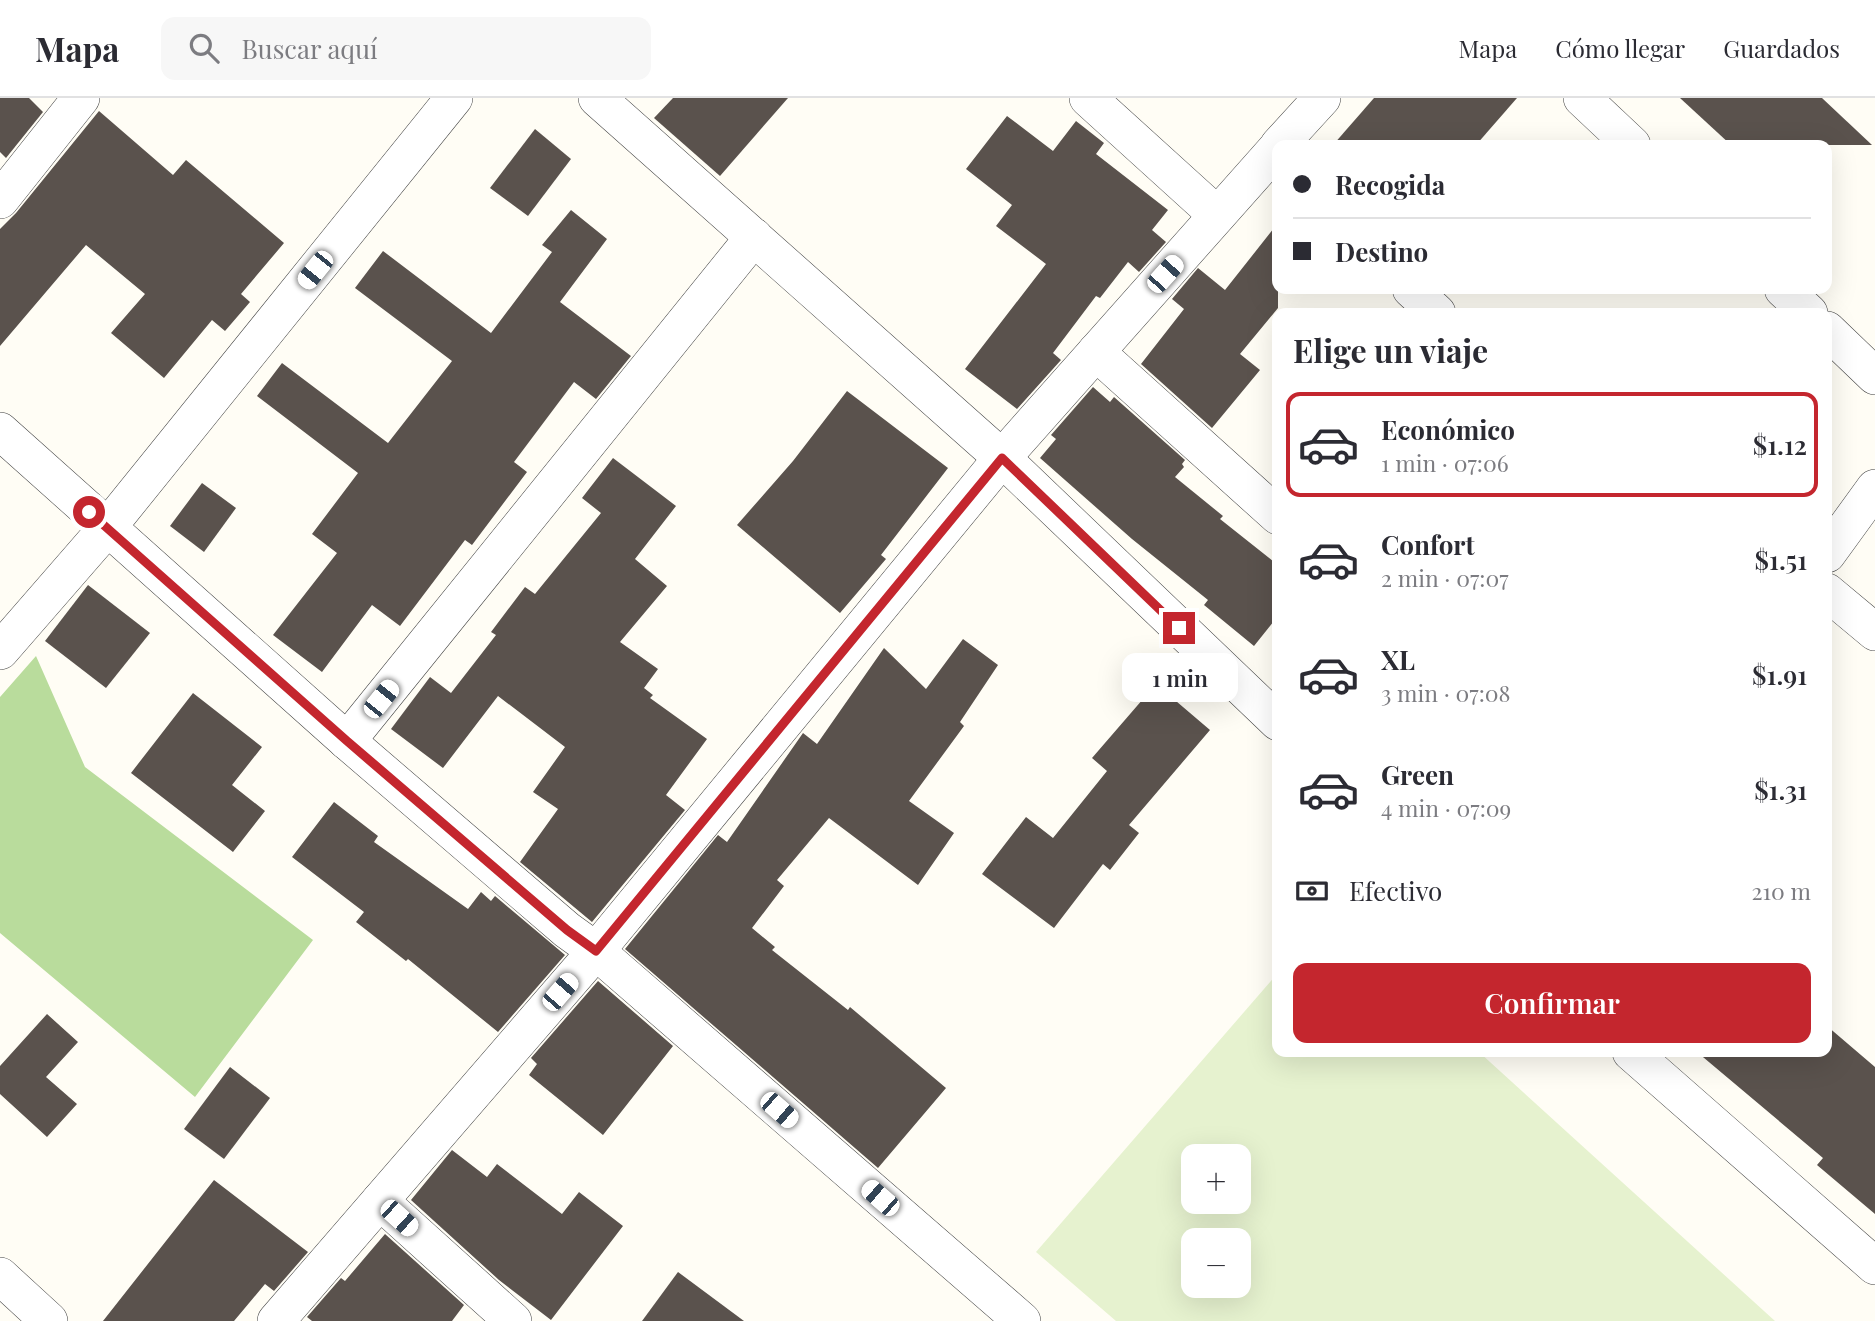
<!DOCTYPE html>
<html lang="es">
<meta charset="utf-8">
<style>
body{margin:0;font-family:"Playfair Display",serif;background:#f7f7f7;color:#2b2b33;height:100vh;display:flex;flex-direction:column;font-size:26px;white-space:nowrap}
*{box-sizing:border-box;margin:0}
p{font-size:23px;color:#7c7c81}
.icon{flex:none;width:38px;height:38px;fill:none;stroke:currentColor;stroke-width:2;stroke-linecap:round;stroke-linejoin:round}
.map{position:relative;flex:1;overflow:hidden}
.side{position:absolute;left:1272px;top:210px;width:560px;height:749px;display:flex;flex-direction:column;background:#fff;border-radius:14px;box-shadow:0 7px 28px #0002}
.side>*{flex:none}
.guide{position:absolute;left:1272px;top:42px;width:560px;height:154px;border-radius:14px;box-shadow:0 7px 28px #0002;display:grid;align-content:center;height:154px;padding:0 21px;background:#fff}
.buttons{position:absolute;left:1181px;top:1046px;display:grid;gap:14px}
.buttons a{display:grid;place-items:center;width:70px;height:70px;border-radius:14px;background:#fff;box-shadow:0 7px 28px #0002;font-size:35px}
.end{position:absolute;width:32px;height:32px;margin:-16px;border:9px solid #c4262e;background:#fff;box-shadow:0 0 0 4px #fff}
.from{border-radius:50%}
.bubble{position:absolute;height:49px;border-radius:14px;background:#fff;box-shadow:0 7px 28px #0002;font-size:23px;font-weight:600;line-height:49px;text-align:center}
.car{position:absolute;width:21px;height:42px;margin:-21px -10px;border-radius:9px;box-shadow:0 0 5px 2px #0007;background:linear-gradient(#fff 24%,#345 0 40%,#fff 0 76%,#345 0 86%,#fff 0)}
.guide b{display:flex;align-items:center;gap:24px;height:66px;font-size:26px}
.guide b+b{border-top:2px solid #e1e1e2}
.guide i{width:18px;height:18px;background:#2b2b33}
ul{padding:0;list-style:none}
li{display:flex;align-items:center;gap:21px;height:105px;margin:0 14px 10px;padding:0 7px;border:4px solid transparent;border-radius:14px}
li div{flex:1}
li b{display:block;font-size:26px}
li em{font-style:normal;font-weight:600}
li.current{border-color:#c4262e}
li>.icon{width:63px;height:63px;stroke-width:1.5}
h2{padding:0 21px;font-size:32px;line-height:84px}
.pay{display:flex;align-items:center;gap:18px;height:77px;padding:0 21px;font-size:26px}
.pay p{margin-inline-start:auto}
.button{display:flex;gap:14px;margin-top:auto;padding:14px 21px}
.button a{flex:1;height:80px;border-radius:14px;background:#c4262e;color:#fff;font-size:28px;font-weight:600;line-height:80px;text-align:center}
header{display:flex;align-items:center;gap:42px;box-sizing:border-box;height:98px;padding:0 35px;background:#fff;border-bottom:2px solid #e1e1e2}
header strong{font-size:33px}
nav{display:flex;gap:38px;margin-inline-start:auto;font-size:24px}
.search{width:490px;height:63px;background:#f7f7f7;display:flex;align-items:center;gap:18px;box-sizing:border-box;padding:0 24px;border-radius:14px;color:#7c7c81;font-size:26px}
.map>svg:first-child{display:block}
.forest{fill:#b9dc9c}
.pitch{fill:#e6f2cf;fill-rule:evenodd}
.building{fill:#5a524d}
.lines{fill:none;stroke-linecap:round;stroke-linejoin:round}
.minor-casing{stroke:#444;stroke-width:38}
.minor{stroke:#fff;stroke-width:37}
.route{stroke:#c4262e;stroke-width:9}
</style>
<header>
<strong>Mapa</strong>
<div class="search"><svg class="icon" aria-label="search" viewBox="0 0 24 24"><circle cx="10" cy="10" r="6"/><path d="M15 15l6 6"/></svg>Buscar aquí</div>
<nav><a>Mapa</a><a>Cómo llegar</a><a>Guardados</a></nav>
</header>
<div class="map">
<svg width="1875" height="1223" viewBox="0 0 1875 1223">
<rect width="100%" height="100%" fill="#fffdf5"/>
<polygon class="forest" points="36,558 85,669 313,842 195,999 0,835 0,599"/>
<path class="pitch" d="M1277 876 1278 954H1479L1775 1223H1116L1036 1154ZM1194 1059H1239V1104H1194ZM1194 1143H1239V1188H1194Z"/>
<g class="building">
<polygon points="0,0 29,0 43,14 6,60 0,54"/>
<polygon points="673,0 788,0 720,78 654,20"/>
<polygon points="1374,0 1517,0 1476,47 1333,47"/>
<polygon points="1680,0 1822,0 1872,47 1731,47"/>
<polygon points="99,13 173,77 186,62 284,145 241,196 250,204 225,233 212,222 164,280 111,235 145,196 86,147 0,248 0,131 16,115"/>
<polygon points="1007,18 1053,53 1076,23 1104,45 1096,56 1168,112 1152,132 1166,144 1139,174 1128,164 1100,200 1096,198 1053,255 1061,262 1017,311 965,271 1046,166 996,128 1012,107 966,71"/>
<polygon points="535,31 571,61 528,118 490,90"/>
<polygon points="571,112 607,141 560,204 631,258 596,301 574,284 514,364 527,374 472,447 465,442 400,528 372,507 322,574 273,537 337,455 312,436 358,375 257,298 282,265 388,345 452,263 355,190 383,153 491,235 552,154 542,147"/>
<polygon points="1278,125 1278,210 1240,256 1260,272 1212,330 1141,266 1184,211 1172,201 1198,170 1225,192"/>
<polygon points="1093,289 1110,304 1114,299 1185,362 1182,366 1184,369 1175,379 1223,418 1220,421 1278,467 1278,518 1254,548 1204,507 1208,502 1132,441 1040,360 1056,341 1051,337"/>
<polygon points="847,293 948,370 881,457 886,461 840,515 737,427 793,363"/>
<polygon points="613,360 676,408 635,461 667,488 620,544 658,571 644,590 653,597 650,600 707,641 666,697 685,712 592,824 520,764 558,711 533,694 565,649 498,598 443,670 391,631 430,579 451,595 496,537 491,534 525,489 535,496 601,415 582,400"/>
<polygon points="202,385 236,410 204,454 170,428"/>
<polygon points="88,487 150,535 106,590 45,543"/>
<polygon points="963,541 998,567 960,624 964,628 909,703 954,735 918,787 829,720 777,782 784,788 752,830 775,849 772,852 848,912 850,909 946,990 878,1070 625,851 718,737 727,744 803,635 817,646 884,550 926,591"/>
<polygon points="1156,586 1210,632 1129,727 1139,735 1110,772 1103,766 1054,830 982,776 1026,719 1053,740 1107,673 1092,660"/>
<polygon points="193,595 262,649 232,687 265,713 233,754 131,675"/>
<polygon points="334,704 378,738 374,744 468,811 481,794 491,803 495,798 565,857 498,934 408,861 406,863 356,824 364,814 292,759"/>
<polygon points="598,883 673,948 603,1037 529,977 537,966 531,960"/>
<polygon points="47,916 78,944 46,979 77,1006 47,1039 0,996 0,968"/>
<polygon points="1827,928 1875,969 1875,1116 1817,1067 1823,1060 1697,954 1827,954"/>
<polygon points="230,969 270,1000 224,1061 184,1031"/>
<polygon points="452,1052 487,1079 497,1066 562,1116 579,1094 623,1128 551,1222 499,1182 411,1102"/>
<polygon points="214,1082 308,1154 274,1193 265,1186 234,1223 103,1223"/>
<polygon points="385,1136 464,1207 452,1223 312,1223 307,1219 341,1180 345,1183"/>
<polygon points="678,1174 744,1223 642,1223"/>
</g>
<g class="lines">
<defs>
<g id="minor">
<polyline points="597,0 1002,360 1278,624"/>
<polyline points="1088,0 1217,117"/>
<polyline points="1582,0 1632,47"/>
<polyline points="1279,47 1322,0"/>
<polyline points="0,102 81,0"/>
<polyline points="1411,191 1437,215"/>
<polyline points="1783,191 1809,215"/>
<polyline points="1827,232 1875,278"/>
<polyline points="1096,254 1278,418"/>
<polyline points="0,333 347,643 567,832 596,853 1022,1223"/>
<polyline points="1827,456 1875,390"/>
<polyline points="1827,494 1875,534"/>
<polyline points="0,553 107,430 454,0"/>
<polyline points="347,643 754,139"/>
<polyline points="1631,954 1875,1168"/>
<polyline points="380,1103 513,1223"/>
<polyline points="0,1178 49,1223"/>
<polyline points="276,1223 596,853 1002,360 1278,49"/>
</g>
</defs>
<use href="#minor" class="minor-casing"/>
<use href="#minor" class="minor"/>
</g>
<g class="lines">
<polyline class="route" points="89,414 347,643 567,832 596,853 1002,360 1179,530"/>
</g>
</svg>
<div class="buttons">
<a>+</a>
<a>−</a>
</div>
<i class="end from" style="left:89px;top:414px"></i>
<i class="end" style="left:1179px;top:530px"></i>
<div class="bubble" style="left:1122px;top:555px;width:116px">1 min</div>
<i class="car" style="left:315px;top:172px;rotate:219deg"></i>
<i class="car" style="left:1165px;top:176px;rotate:42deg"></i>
<i class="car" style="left:381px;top:601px;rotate:39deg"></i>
<i class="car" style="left:560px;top:894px;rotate:41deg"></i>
<i class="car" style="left:779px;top:1012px;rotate:131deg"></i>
<i class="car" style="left:880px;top:1100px;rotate:311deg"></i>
<i class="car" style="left:399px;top:1120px;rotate:132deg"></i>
<div class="guide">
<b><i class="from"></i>Recogida</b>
<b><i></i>Destino</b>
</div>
<section class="side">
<h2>Elige un viaje</h2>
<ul>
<li class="current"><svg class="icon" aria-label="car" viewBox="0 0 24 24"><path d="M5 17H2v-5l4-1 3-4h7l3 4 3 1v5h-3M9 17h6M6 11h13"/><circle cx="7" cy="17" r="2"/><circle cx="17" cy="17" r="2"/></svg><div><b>Económico</b><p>1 min · 07:06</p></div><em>$1.12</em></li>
<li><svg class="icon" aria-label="car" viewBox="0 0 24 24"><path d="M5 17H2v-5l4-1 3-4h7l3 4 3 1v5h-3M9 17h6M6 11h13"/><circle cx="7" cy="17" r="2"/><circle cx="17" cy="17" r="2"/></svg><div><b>Confort</b><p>2 min · 07:07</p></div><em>$1.51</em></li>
<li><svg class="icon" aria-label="car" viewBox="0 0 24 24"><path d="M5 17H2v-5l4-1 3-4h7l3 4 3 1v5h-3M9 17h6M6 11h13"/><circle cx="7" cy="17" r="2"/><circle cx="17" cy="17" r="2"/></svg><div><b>XL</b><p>3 min · 07:08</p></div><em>$1.91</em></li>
<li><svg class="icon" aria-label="car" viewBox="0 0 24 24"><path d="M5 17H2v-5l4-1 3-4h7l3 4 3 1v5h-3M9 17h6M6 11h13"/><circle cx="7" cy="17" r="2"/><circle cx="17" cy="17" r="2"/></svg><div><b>Green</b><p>4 min · 07:09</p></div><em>$1.31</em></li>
</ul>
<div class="pay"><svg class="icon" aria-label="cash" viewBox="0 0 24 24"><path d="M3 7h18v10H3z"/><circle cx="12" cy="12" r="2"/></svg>Efectivo<p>210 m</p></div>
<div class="button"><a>Confirmar</a></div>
</section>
</div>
